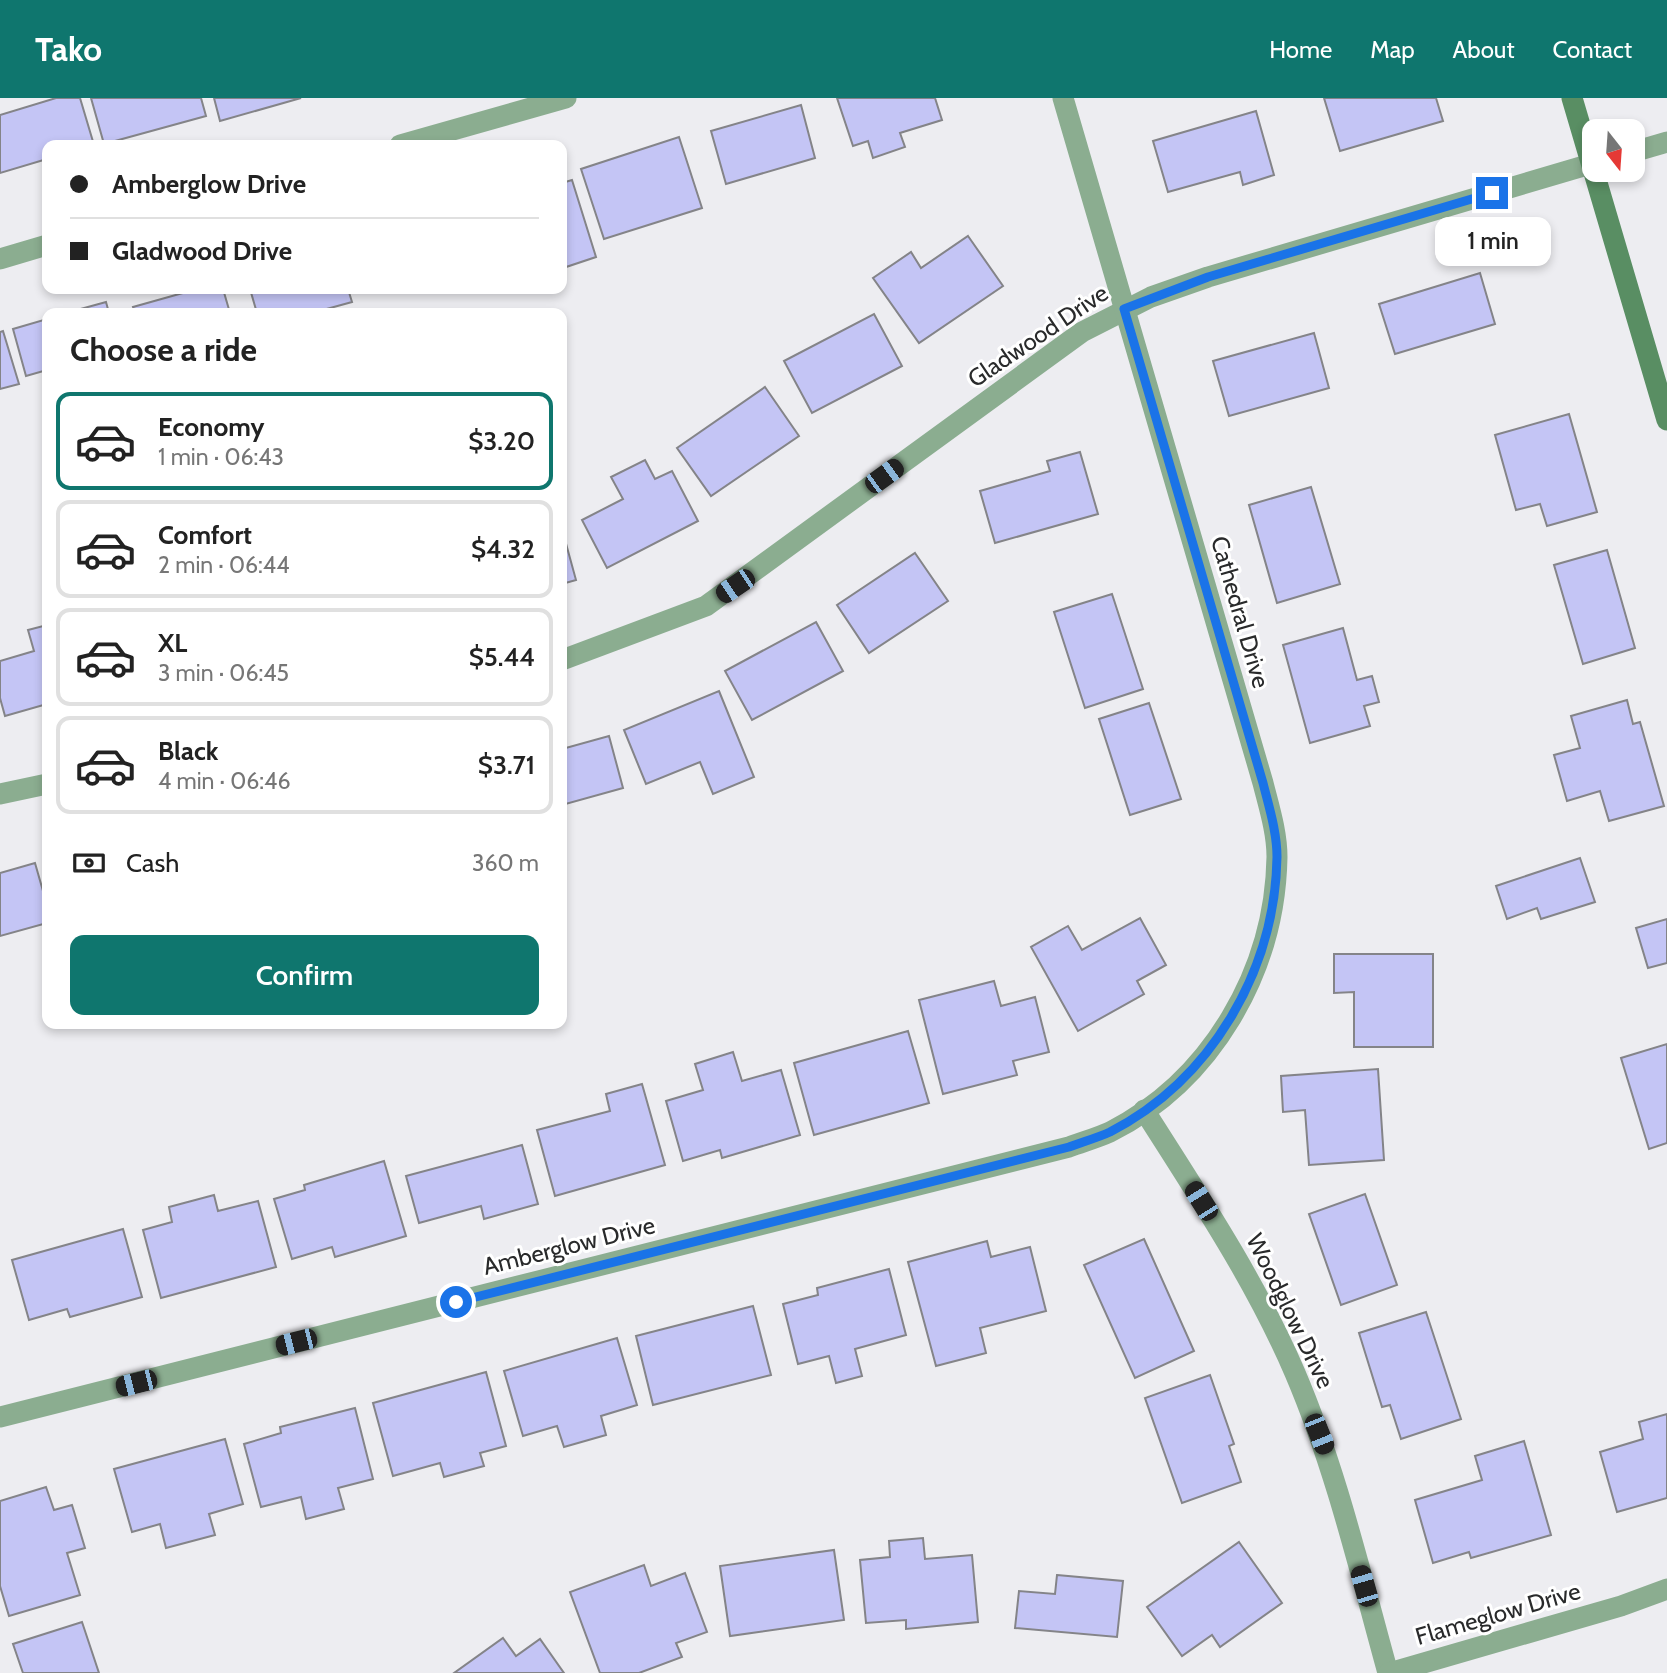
<!DOCTYPE html>
<meta charset="utf-8">
<style>
body{margin:0;font-family:Cabin,sans-serif;background:#f6f6f6;color:#222;height:100vh;display:flex;flex-direction:column;font-size:26px;white-space:nowrap}
*{box-sizing:border-box;margin:0}
p{font-size:23px;color:#767676}
.icon{flex:none;width:38px;height:38px;fill:none;stroke:currentColor;stroke-width:2;stroke-linecap:round;stroke-linejoin:round}
.map{position:relative;flex:1;overflow:hidden}
.details{position:absolute;left:42px;top:210px;width:525px;height:721px;display:flex;flex-direction:column;background:#fff;border-radius:14px;box-shadow:0 4px 10px #0003}
.details>*{flex:none}
.guide{position:absolute;left:42px;top:42px;width:525px;height:154px;border-radius:14px;box-shadow:0 4px 10px #0003;display:grid;align-content:center;height:154px;padding:0 28px;background:#fff}
.needle{width:46px;rotate:163deg}
.tools{position:absolute;left:1582px;top:21px;display:grid;gap:14px}
.tools a{display:grid;place-items:center;width:63px;height:63px;border-radius:14px;background:#fff;box-shadow:0 4px 10px #0003;font-size:35px}
.end{position:absolute;width:32px;height:32px;margin:-16px;border:9px solid #1a73e8;background:#fff;box-shadow:0 0 0 4px #fff}
.from{border-radius:50%}
.bubble{position:absolute;height:49px;border-radius:14px;background:#fff;box-shadow:0 4px 10px #0003;font-size:23px;font-weight:600;line-height:49px;text-align:center}
.car{position:absolute;width:21px;height:42px;margin:-21px -10px;border-radius:9px;box-shadow:0 0 5px 2px #0007;background:linear-gradient(#222 24%,#8ab4d8 0 40%,#222 0 76%,#8ab4d8 0 86%,#222 0)}
.guide b{display:flex;align-items:center;gap:24px;height:66px;font-size:26px}
.guide b+b{border-top:2px solid #e0e0e0}
.guide i{width:18px;height:18px;background:#222}
ul{padding:0;list-style:none}
li{display:flex;align-items:center;gap:21px;height:98px;margin:0 14px 10px;padding:0 14px;border:4px solid #e0e0e0;border-radius:14px}
li div{flex:1}
li b{display:block;font-size:26px}
li em{font-style:normal;font-weight:600}
li.selected{border-color:#0f766e}
li>.icon{width:63px;height:63px;stroke-width:1.5}
h2{padding:0 28px;font-size:32px;line-height:84px}
.pay{display:flex;align-items:center;gap:18px;height:77px;padding:0 28px;font-size:26px}
.pay p{margin-inline-start:auto}
.button{display:flex;gap:14px;margin-top:auto;padding:14px 28px}
.button a{flex:1;height:80px;border-radius:14px;background:#0f766e;color:#fff;font-size:28px;font-weight:600;line-height:80px;text-align:center}
header{display:flex;align-items:center;gap:42px;box-sizing:border-box;height:98px;padding:0 35px;background:#0f766e;color:#fff}
header strong{font-size:33px}
nav{display:flex;gap:38px;margin-inline-start:auto;font-size:24px}
.map>svg:first-child{display:block}
.building{fill:#c4c5f5;stroke:#848488;stroke-width:2}
.lines{fill:none;stroke-linecap:round;stroke-linejoin:round}
.street{stroke:#8bad90;stroke-width:21}
.secondary{stroke:#598e63;stroke-width:21}
.route{stroke:#1a73e8;stroke-width:9}
.labels{text-anchor:middle;stroke-width:6;stroke-linejoin:round;paint-order:stroke}
.street-label{font-size:24px;fill:#292a2b;stroke:#fff}
</style>
<header>
<strong>Tako</strong>
<nav><a>Home</a><a>Map</a><a>About</a><a>Contact</a></nav>
</header>
<div class="map">
<svg width="1667" height="1575" viewBox="0 0 1667 1575">
<rect width="100%" height="100%" fill="#ededf1"/>
<g class="building">
<polygon points="56,0 80,0 94,47 47,47 47,61 0,75 0,17"/>
<polygon points="91,0 201,0 206,18 104,46"/>
<polygon points="214,0 301,0 220,23"/>
<polygon points="837,0 935,0 942,22 900,35 905,49 873,60 868,43 853,48"/>
<polygon points="1324,0 1436,0 1443,23 1340,53"/>
<polygon points="801,7 815,60 726,86 711,33"/>
<polygon points="1256,13 1274,77 1243,87 1240,74 1168,94 1153,43"/>
<polygon points="679,39 702,110 604,141 581,71"/>
<polygon points="572,82 596,159 563,170 562,85"/>
<polygon points="968,138 1003,188 919,245 873,180 911,154 921,170"/>
<polygon points="1480,175 1495,226 1395,256 1379,206"/>
<polygon points="197,191 223,191 230,215 135,215 133,209"/>
<polygon points="250,191 348,191 352,204 312,215 257,215"/>
<polygon points="106,204 109,215 66,215"/>
<polygon points="874,216 902,268 812,315 784,263"/>
<polygon points="47,221 47,272 26,278 13,231"/>
<polygon points="3,233 19,286 0,291 0,234"/>
<polygon points="1314,235 1329,290 1229,318 1213,263"/>
<polygon points="765,289 799,338 711,398 677,350"/>
<polygon points="1569,316 1597,414 1547,428 1540,406 1516,412 1495,337"/>
<polygon points="1080,354 1098,416 995,445 980,393 1050,373 1047,363"/>
<polygon points="645,362 655,381 672,373 698,423 607,470 582,422 623,401 611,379"/>
<polygon points="1311,389 1340,486 1277,505 1249,407"/>
<polygon points="562,431 576,482 562,486"/>
<polygon points="1607,452 1635,550 1583,566 1554,467"/>
<polygon points="915,455 948,503 869,555 837,507"/>
<polygon points="1112,496 1143,591 1085,610 1054,514"/>
<polygon points="816,524 843,573 752,622 725,573"/>
<polygon points="47,527 47,606 5,618 0,600 0,563 34,553 28,532"/>
<polygon points="1343,530 1357,582 1372,578 1379,604 1364,608 1370,628 1310,645 1283,547"/>
<polygon points="719,593 754,679 713,696 700,664 646,686 624,632"/>
<polygon points="1627,602 1633,626 1640,624 1664,708 1609,723 1600,693 1567,703 1554,657 1580,650 1571,618"/>
<polygon points="1149,605 1181,701 1130,717 1099,621"/>
<polygon points="609,638 623,690 562,707 562,651"/>
<polygon points="1580,760 1595,804 1541,821 1537,810 1507,821 1496,788"/>
<polygon points="35,765 47,807 47,825 0,838 0,775"/>
<polygon points="1140,820 1166,867 1137,883 1144,896 1078,933 1031,849 1068,828 1082,852"/>
<polygon points="1667,821 1667,865 1648,870 1636,830"/>
<polygon points="1334,856 1433,856 1433,949 1354,949 1354,894 1334,895"/>
<polygon points="994,883 1001,908 1035,899 1049,954 1013,963 1017,977 943,996 919,902"/>
<polygon points="908,933 929,1005 814,1037 794,965"/>
<polygon points="1667,946 1667,1045 1649,1051 1621,960"/>
<polygon points="733,954 742,983 781,972 800,1037 722,1060 720,1052 683,1063 666,1003 703,992 695,966"/>
<polygon points="1378,971 1384,1062 1309,1067 1305,1012 1283,1014 1281,978"/>
<polygon points="642,986 665,1067 555,1098 537,1032 610,1013 606,996"/>
<polygon points="522,1047 538,1106 484,1121 481,1108 419,1125 406,1078"/>
<polygon points="384,1063 406,1138 335,1159 332,1149 292,1161 274,1101 305,1092 304,1087"/>
<polygon points="1365,1096 1397,1187 1341,1207 1309,1116"/>
<polygon points="214,1097 218,1113 258,1103 276,1169 161,1200 143,1132 172,1124 169,1109"/>
<polygon points="123,1131 142,1199 70,1219 67,1211 29,1222 12,1162"/>
<polygon points="1144,1141 1194,1253 1135,1280 1084,1167"/>
<polygon points="987,1143 991,1159 1030,1149 1046,1213 980,1230 986,1255 936,1268 908,1164"/>
<polygon points="889,1171 906,1237 855,1251 862,1278 836,1285 829,1258 798,1266 783,1206 818,1197 817,1190"/>
<polygon points="753,1208 771,1277 653,1307 636,1238"/>
<polygon points="1426,1214 1461,1321 1401,1341 1390,1307 1382,1309 1359,1235"/>
<polygon points="617,1240 637,1307 601,1318 606,1337 564,1349 557,1328 523,1338 504,1273"/>
<polygon points="486,1274 506,1348 480,1355 484,1368 444,1379 440,1365 393,1378 373,1305"/>
<polygon points="1210,1277 1234,1346 1229,1348 1241,1384 1182,1405 1145,1300"/>
<polygon points="355,1310 373,1381 338,1390 344,1411 306,1421 301,1399 261,1409 244,1346 281,1335 280,1329"/>
<polygon points="1667,1316 1667,1400 1617,1414 1600,1354 1643,1341 1639,1324"/>
<polygon points="225,1341 243,1406 209,1416 215,1437 166,1450 160,1426 132,1434 114,1371"/>
<polygon points="1524,1343 1551,1437 1471,1460 1469,1454 1433,1465 1415,1402 1482,1382 1475,1358"/>
<polygon points="46,1389 54,1412 72,1407 85,1450 67,1455 80,1497 9,1518 0,1488 0,1403"/>
<polygon points="923,1440 925,1461 972,1457 978,1524 906,1531 906,1522 866,1525 860,1462 890,1459 889,1443"/>
<polygon points="1239,1444 1282,1505 1220,1549 1212,1537 1182,1558 1147,1509"/>
<polygon points="834,1452 844,1522 730,1538 720,1468"/>
<polygon points="644,1467 651,1488 685,1475 707,1534 676,1545 682,1559 639,1575 600,1575 570,1494"/>
<polygon points="1057,1477 1123,1483 1117,1539 1015,1530 1019,1493 1055,1496"/>
<polygon points="82,1524 99,1575 23,1575 13,1546"/>
<polygon points="503,1540 516,1558 540,1541 564,1575 454,1575"/>
</g>
<g class="lines">
<g class="street">
<polyline points="400,47 566,0"/>
<polyline points="1633,54 1667,44"/>
<polyline points="0,161 47,147"/>
<polyline points="562,562 706,508 1082,234 1151,199 1208,179 1594,65"/>
<polyline points="0,696 47,686"/>
<path d="M1144 1012C1198 1097 1255 1182 1295 1275 1336 1371 1360 1474 1388 1575"/>
<path d="M0 1319 1069 1049C1082 1044 1097 1040 1110 1034 1212 982 1275 873 1277 759 1277 734 1269 709 1263 685L1063 0"/>
<polyline points="1389,1575 1621,1508 1667,1491"/>
</g>
<polyline class="secondary" points="1572,0 1667,322"/>
</g>
<g class="lines">
<path class="route" d="M456 1204 1069 1049C1082 1044 1097 1040 1110 1034 1211 982 1275 873 1277 759 1277 734 1269 709 1263 685L1124 211 1208 179 1492 95"/>
</g>
<g class="labels">
<g class="street-label">
<text transform="translate(1038 238) rotate(-34)" y="8">Gladwood Drive</text>
<text transform="translate(1240 514) rotate(74)" y="8">Cathedral Drive</text>
<text transform="translate(569 1148) rotate(-14)" y="8">Amberglow Drive</text>
<text transform="translate(1290 1213) rotate(64)" y="8">Woodglow Drive</text>
<text transform="translate(1498 1516) rotate(-16)" y="8">Flameglow Drive</text>
</g>
</g>
</svg>
<div class="tools">
<a><svg class="needle" viewBox="-14 -14 28 28"><path d="M0-13l5 13h-10z" fill="#e53935"/><path d="M0 13l5-13h-10z" fill="#767676"/></svg></a>
</div>
<i class="end from" style="left:456px;top:1204px"></i>
<i class="end" style="left:1492px;top:95px"></i>
<div class="bubble" style="left:1435px;top:119px;width:116px">1 min</div>
<i class="car" style="left:884px;top:378px;rotate:54deg"></i>
<i class="car" style="left:735px;top:488px;rotate:236deg"></i>
<i class="car" style="left:1201px;top:1103px;rotate:328deg"></i>
<i class="car" style="left:296px;top:1244px;rotate:256deg"></i>
<i class="car" style="left:136px;top:1285px;rotate:256deg"></i>
<i class="car" style="left:1319px;top:1336px;rotate:158deg"></i>
<i class="car" style="left:1364px;top:1488px;rotate:344deg"></i>
<div class="guide">
<b><i class="from"></i>Amberglow Drive</b>
<b><i></i>Gladwood Drive</b>
</div>
<section class="details">
<h2>Choose a ride</h2>
<ul>
<li class="selected"><svg class="icon" aria-label="car" viewBox="0 0 24 24"><path d="M5 17H2v-5l4-1 3-4h7l3 4 3 1v5h-3M9 17h6M6 11h13"/><circle cx="7" cy="17" r="2"/><circle cx="17" cy="17" r="2"/></svg><div><b>Economy</b><p>1 min · 06:43</p></div><em>$3.20</em></li>
<li><svg class="icon" aria-label="car" viewBox="0 0 24 24"><path d="M5 17H2v-5l4-1 3-4h7l3 4 3 1v5h-3M9 17h6M6 11h13"/><circle cx="7" cy="17" r="2"/><circle cx="17" cy="17" r="2"/></svg><div><b>Comfort</b><p>2 min · 06:44</p></div><em>$4.32</em></li>
<li><svg class="icon" aria-label="car" viewBox="0 0 24 24"><path d="M5 17H2v-5l4-1 3-4h7l3 4 3 1v5h-3M9 17h6M6 11h13"/><circle cx="7" cy="17" r="2"/><circle cx="17" cy="17" r="2"/></svg><div><b>XL</b><p>3 min · 06:45</p></div><em>$5.44</em></li>
<li><svg class="icon" aria-label="car" viewBox="0 0 24 24"><path d="M5 17H2v-5l4-1 3-4h7l3 4 3 1v5h-3M9 17h6M6 11h13"/><circle cx="7" cy="17" r="2"/><circle cx="17" cy="17" r="2"/></svg><div><b>Black</b><p>4 min · 06:46</p></div><em>$3.71</em></li>
</ul>
<div class="pay"><svg class="icon" aria-label="cash" viewBox="0 0 24 24"><path d="M3 7h18v10H3z"/><circle cx="12" cy="12" r="2"/></svg>Cash<p>360 m</p></div>
<div class="button"><a>Confirm</a></div>
</section>
</div>
